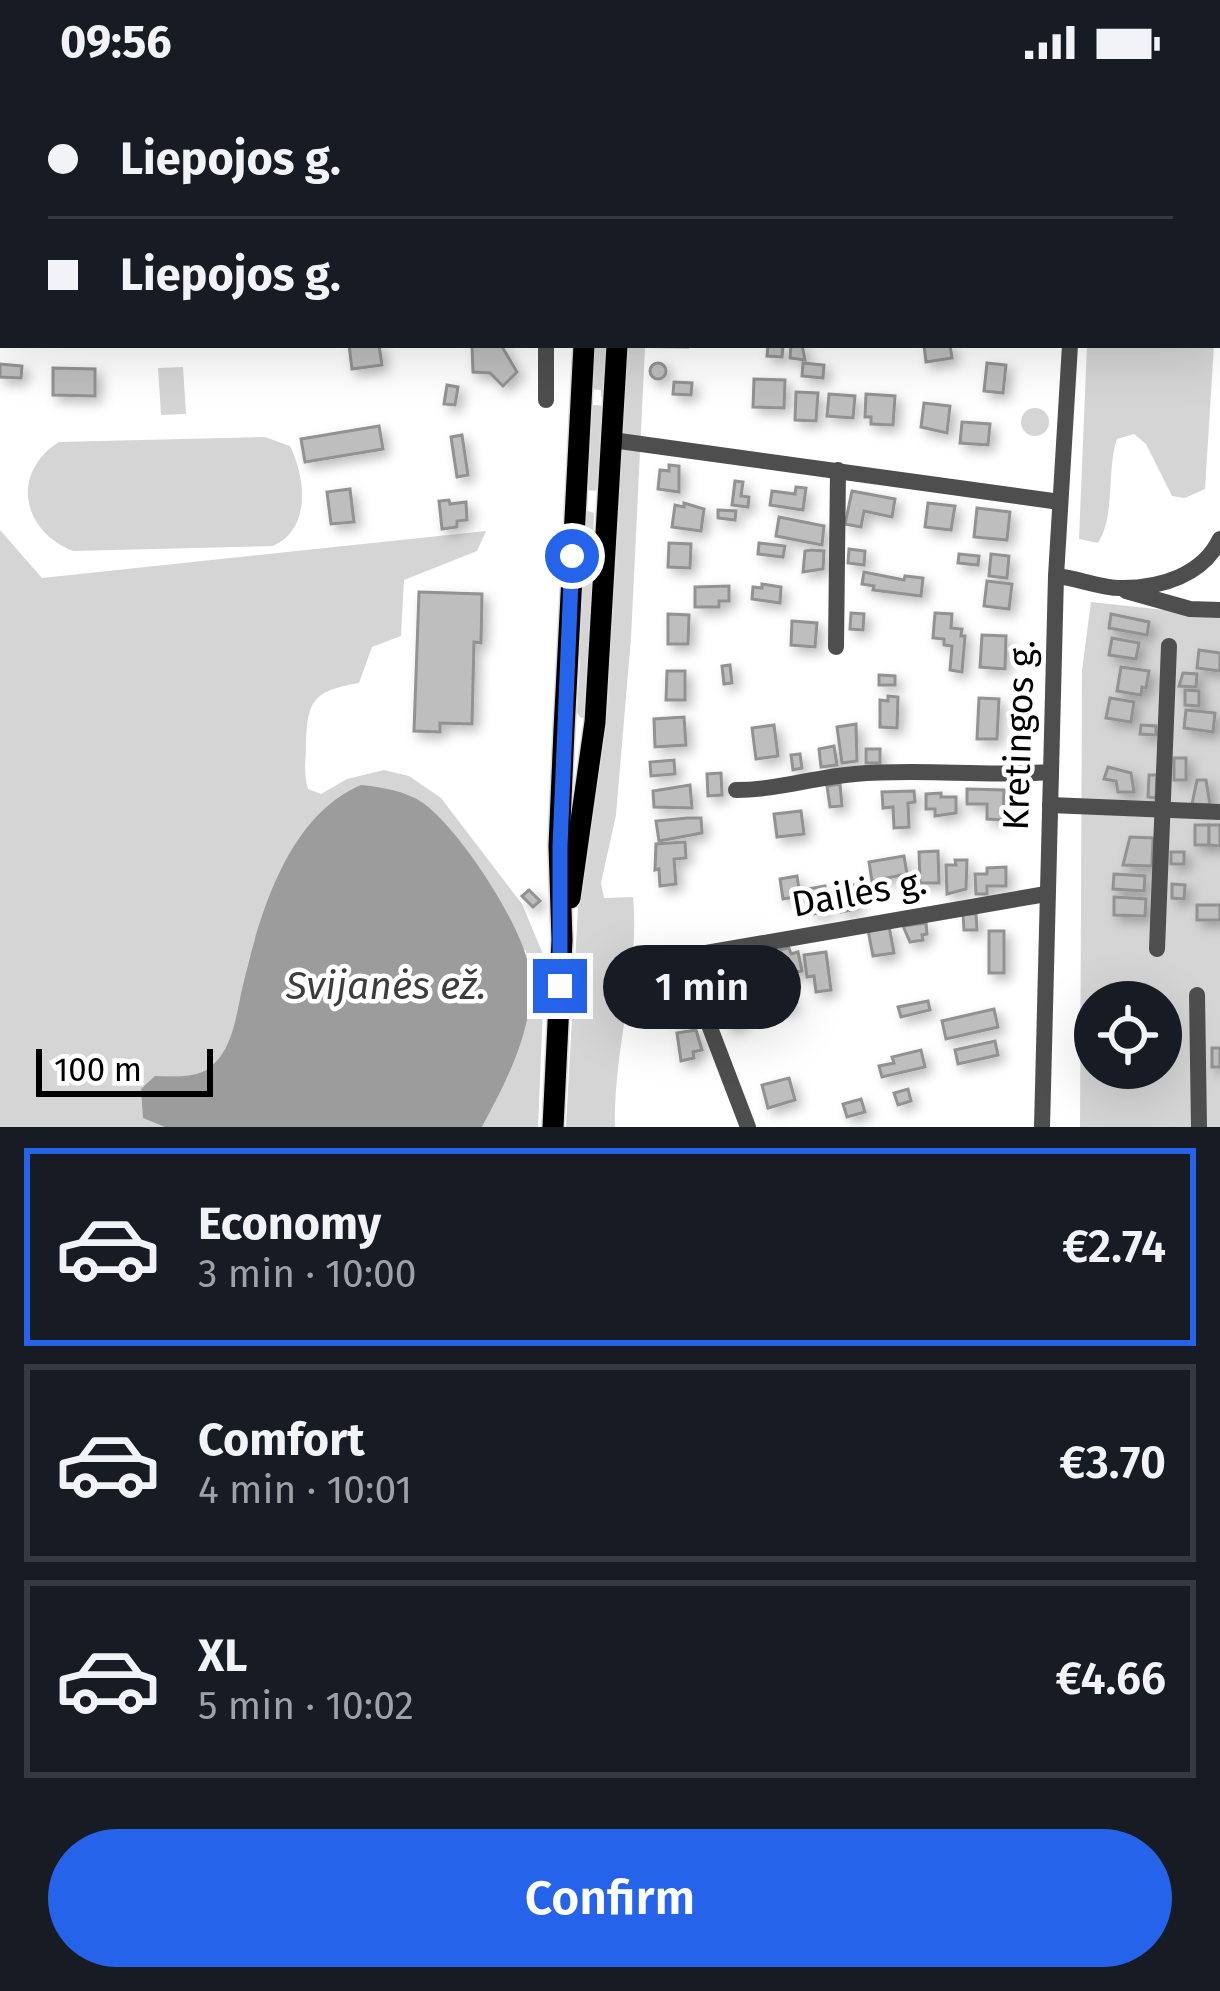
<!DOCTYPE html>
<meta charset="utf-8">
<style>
body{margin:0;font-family:"Fira Sans",sans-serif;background:#242831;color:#f1f3f6;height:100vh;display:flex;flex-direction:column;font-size:45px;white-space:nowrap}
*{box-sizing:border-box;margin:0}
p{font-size:39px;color:#9ea1a6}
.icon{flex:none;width:66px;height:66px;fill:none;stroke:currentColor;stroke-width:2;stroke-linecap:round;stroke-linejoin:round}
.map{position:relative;height:1043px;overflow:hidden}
.sheet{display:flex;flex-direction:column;background:#171b24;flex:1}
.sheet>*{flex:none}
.guide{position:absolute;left:0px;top:0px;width:1221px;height:264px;box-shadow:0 12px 48px #0002;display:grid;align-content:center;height:264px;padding:0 48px;background:#171b24}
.fabs{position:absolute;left:1074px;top:897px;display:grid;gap:24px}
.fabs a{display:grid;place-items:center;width:108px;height:108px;border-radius:50%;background:#171b24;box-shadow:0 12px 48px #0002;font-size:60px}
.scale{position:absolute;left:36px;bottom:30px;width:177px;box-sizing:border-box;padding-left:12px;border:6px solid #000;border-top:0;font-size:33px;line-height:42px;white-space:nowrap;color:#000;-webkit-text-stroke:9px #fff;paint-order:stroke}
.end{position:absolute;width:54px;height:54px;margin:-27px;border:15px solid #2563eb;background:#fff;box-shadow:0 0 0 6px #fff}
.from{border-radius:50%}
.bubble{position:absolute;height:84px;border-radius:42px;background:#171b24;box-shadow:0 12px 48px #0002;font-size:39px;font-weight:600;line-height:84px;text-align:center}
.guide b{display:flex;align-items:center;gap:42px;height:114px;font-size:45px}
.guide b+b{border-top:3px solid #363941}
.guide i{width:30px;height:30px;background:#f1f3f6}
ul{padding:21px 0 0;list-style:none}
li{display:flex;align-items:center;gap:36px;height:198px;margin:0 24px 18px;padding:0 24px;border:6px solid #363941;border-radius:0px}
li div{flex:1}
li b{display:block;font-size:45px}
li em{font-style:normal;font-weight:600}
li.selected{border-color:#2563eb}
li>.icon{width:108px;height:108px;stroke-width:1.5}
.primary-button{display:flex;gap:24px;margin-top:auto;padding:24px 48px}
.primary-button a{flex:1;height:138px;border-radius:72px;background:#2563eb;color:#fff;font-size:48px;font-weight:600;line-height:138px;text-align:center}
.status{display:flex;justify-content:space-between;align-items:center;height:84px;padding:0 60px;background:#171b24;direction:ltr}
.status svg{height:33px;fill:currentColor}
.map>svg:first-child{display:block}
.green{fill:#d5d5d5;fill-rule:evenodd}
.water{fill:#9c9c9c}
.building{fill:#bebebe;stroke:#929292;stroke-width:3;filter:url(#shadow)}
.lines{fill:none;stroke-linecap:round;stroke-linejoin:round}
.major-casing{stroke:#dbdbdb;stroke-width:24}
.minor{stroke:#4e4e4e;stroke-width:16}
.major{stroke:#000;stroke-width:21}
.route{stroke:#2563eb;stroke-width:15}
.labels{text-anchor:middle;stroke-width:9;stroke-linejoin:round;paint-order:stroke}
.street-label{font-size:36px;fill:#000;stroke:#fff}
.water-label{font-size:39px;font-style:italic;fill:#3d3d3d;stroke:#fff}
</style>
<div class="status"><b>09:56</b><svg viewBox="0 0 49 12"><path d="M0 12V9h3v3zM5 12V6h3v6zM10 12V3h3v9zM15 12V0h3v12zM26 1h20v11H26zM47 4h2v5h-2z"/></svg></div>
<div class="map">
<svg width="1220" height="1043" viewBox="0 0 1220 1043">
<defs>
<filter id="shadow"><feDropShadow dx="5.5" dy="5.5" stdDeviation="6" flood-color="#0004"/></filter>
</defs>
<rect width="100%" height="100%" fill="#fff"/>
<g class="green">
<polygon points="590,261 609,261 607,313 601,313 601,306 588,305"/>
<path d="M625 261H690L689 265 645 264 631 554 616 731 601 799 604 814 633 813C640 890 613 965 615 1043H566L578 824 604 631Z"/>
<path d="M1087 261H1214L1205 405 1185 414 1172 412 1146 360 1134 350 1117 355C1106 388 1116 430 1098 459L1079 455Z"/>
<polygon points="183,283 186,330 161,331 158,284"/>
<polygon points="588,313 593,313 593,321 606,322 601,407 583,406"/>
<circle cx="1035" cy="338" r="14"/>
<path d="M265 353 290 362C306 395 311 445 273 462L73 467C22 447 10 389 59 358Z"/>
<path d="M585 426 594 429C591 497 592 564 587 633L581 634 577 629 580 575 575 535Z"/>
<path d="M0 446 42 494 486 447 477 467 404 496 401 552 372 563 359 599C310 607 307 619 306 666 305 680 304 692 308 705L321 710 347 695 384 686 409 692 441 714 522 820 545 875 538 1043H482C512 986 536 932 526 866L250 871C241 907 239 968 204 987 190 995 170 992 155 992L165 1043H187H0Z"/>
<path d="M1091 518 1220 532V1043H1080L1082 586ZM1095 918H1161V984H1095Z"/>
</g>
<path class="water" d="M361 701C381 703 406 707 423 719 460 745 530 851 531 896 532 949 506 998 482 1043H165L143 1034 141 1005 155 992C173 992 194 995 209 984 234 965 236 930 243 901 260 829 288 732 361 701Z"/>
<g class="building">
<polygon points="1099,0 1151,0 1151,3 1100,3"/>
<polygon points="349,261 379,261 382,281 352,285"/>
<polygon points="472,261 501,261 517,288 503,302 490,289 473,288"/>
<polygon points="768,261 783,263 782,273 767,272"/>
<polygon points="791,261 802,261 805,276 790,274"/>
<polygon points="924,261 950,261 952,274 926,278"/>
<polygon points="803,279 824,281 823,294 802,292"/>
<polygon points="987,279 1006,281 1003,309 984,307"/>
<circle cx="658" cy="287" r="8"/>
<polygon points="0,280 22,282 21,294 0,293"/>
<polygon points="53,284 95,285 95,312 53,311"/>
<polygon points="754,295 785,296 784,324 753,323"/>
<polygon points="674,298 692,299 691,311 673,310"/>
<polygon points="447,301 458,303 455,321 444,320"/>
<polygon points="796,308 818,309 816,337 795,336"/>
<polygon points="829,310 855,312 853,334 827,332"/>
<polygon points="866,310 895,312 893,341 871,340 871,333 865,333"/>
<polygon points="924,319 950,322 947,349 921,343"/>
<polygon points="962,338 990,340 988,361 960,359"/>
<polygon points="379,342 383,365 305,378 301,355"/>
<polygon points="462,351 468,391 457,393 451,353"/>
<polygon points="669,381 679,382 679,408 658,405 660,386 669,387"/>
<polygon points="735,397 743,398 741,412 749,413 748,423 732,421"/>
<polygon points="796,403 806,404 803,426 770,421 772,407 795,410"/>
<polygon points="350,405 354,438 331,440 327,408"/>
<polygon points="852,407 895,415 892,433 864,427 861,443 845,440"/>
<polygon points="449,416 450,420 466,418 467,436 457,437 457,443 442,445 439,417"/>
<polygon points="684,419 704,425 701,447 672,443 675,421 684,423"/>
<polygon points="928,419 955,422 951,446 925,443"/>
<polygon points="977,424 1010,428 1007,456 974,453"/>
<polygon points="718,426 736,427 735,436 718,434"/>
<polygon points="779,433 824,442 822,461 776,452"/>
<polygon points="669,459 691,460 690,484 668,483"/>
<polygon points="759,459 785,462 783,473 758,470"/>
<polygon points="849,465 865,467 864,481 848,479"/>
<polygon points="811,466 824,467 823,485 803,488 805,467"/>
<polygon points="959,470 979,472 978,481 958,479"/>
<polygon points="991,470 1009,472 1007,494 989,492"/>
<polygon points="864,488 904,496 905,492 923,494 921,512 873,506 874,502 862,500"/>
<polygon points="987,497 1012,500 1009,525 984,522"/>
<polygon points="762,500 781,503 780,519 752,515 753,503 762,504"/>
<polygon points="729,502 729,517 719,517 719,523 695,523 695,503"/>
<polygon points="419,508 482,510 481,559 474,558 472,640 440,639 440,648 414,647"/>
<polygon points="851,529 864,530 863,546 850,545"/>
<polygon points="935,529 952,530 951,544 962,545 961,552 965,552 962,588 950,586 952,562 944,561 944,555 933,554"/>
<polygon points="668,530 689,531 688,560 668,560"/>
<polygon points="1111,530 1149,538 1147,551 1109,544"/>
<polygon points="792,537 817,539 815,563 791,561"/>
<polygon points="982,551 1006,552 1005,585 980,583"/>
<polygon points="1112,554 1139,559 1136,575 1109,571"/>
<polygon points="1199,566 1220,569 1220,587 1197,584"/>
<polygon points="730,581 732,599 724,600 722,582"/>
<polygon points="1121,583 1149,587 1146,604 1142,603 1141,611 1117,607"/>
<polygon points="667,587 685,587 685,616 666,616"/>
<polygon points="1183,589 1197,590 1196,603 1179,602"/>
<polygon points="879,591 895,592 895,601 879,601"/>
<polygon points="1185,606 1199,607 1199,622 1185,621"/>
<polygon points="888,612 898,613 897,644 880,643 880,616 888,617"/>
<polygon points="979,614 999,615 997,655 977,655"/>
<polygon points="1110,614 1134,618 1131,638 1106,634"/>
<polygon points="1186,626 1215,629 1213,648 1184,644"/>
<polygon points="684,633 686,661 655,663 654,635"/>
<polygon points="856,640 857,677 842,679 837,643"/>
<polygon points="774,641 778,672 756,675 752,644"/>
<polygon points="1141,641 1156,642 1156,651 1140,650"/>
<polygon points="834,662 837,681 821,683 819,665"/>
<rect x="866" y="665" width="14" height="14"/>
<polygon points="800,670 802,684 793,686 791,671"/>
<rect x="1174" y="674" width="12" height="22"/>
<polygon points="674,676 675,690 651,692 650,678"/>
<polygon points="1108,683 1131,689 1134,708 1118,708 1116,697 1104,695"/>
<polygon points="721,689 722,711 708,712 707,690"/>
<polygon points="1149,691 1157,691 1156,714 1148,713"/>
<polygon points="1197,696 1206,696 1210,721 1192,720"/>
<polygon points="840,700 842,722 830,723 827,702"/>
<polygon points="690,701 692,724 654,723 653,707"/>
<polygon points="967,705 1004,706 1003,736 987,735 987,720 967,720"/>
<polygon points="914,707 915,718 908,719 909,743 894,744 893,723 883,724 882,708"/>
<polygon points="941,709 941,713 956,713 956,729 935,732 935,725 926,725 926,710"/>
<polygon points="801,727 804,750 777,753 774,730"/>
<polygon points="687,734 701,734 702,749 659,757 656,737"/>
<rect x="1195" y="741" width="14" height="20"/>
<polygon points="1209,741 1220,741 1220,762 1209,761"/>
<polygon points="1130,753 1153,754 1152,782 1123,781"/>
<polygon points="685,758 686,774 674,775 676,800 660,802 659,785 655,786 656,760"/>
<polygon points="938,767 939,799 920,799 919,768"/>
<rect x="1171" y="768" width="13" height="12"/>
<polygon points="904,772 907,790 872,797 869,778"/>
<polygon points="955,776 967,776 966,805 947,810 946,781 956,781"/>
<polygon points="1006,783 1006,802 987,802 987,810 976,810 975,790 987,790 987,784"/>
<polygon points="1114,790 1145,792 1144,807 1113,805"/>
<polygon points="797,792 800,812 783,815 780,795"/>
<polygon points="1172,800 1185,801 1184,815 1172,814"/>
<polygon points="853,801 857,825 841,828 837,804"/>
<polygon points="825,802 829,827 813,830 808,805"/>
<polygon points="529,806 540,817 533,823 522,812"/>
<polygon points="1114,813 1146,815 1145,832 1114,831"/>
<rect x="1197" y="821" width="23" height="15"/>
<polygon points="963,830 976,830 977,846 964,846"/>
<polygon points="926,839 927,850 922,851 923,856 910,858 903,842"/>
<polygon points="889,842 894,869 873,872 868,846"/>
<rect x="989" y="847" width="15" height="42"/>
<polygon points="789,864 791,870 798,868 802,887 787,890 785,881 776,883 773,867"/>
<polygon points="826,868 831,906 816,908 814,892 807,893 804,871"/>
<polygon points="760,875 768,917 738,923 744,937 729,943 711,899 725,895 722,891 743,888 741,879"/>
<polygon points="790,912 792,922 779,925 777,915"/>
<polygon points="928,917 930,926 901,933 898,923"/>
<polygon points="689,922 690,936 676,938 674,924"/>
<polygon points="994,925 998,943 946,955 942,937"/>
<polygon points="696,946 702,966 693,968 694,974 681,977 677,949"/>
<polygon points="995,957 998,971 958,980 955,966"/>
<rect x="1212" y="964" width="8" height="19"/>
<polygon points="921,966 925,983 882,993 879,982 894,979 892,973"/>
<polygon points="789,994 795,1016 768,1024 762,1001"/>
<polygon points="908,1005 911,1017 898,1021 894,1009"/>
<polygon points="861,1015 865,1028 847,1033 843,1020"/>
</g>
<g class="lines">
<defs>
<g id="major">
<polyline points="601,3 601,0"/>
<polyline points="625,3 625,0"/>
<polyline points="570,814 595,638 617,261"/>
<polyline points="553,1043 562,856 559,762 564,646 584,261"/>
</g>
</defs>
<use href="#major" class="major-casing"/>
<g class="minor">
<polyline points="1036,0 1037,3"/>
<polyline points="539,3 539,0"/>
<polyline points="546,261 546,316"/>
<polyline points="612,356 1060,418"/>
<path d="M1056 492C1078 494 1102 505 1122 504 1161 504 1203 491 1220 455"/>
<polyline points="1126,507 1190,525 1220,526"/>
<polyline points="836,563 838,386"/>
<path d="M736 706C777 706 815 693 855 690 920 684 985 693 1050 688"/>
<polyline points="1050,721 1220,728"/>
<polyline points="1157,865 1169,562"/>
<polyline points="1197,911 1199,1043"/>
<polyline points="748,1043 683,873 1046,810"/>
<polyline points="1042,1043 1056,492 1070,261"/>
</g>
<use href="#major" class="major"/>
</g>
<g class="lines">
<polyline class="route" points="560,902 560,762 572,472"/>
</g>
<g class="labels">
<g class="street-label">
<text transform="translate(1018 651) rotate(-88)" y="13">Kretingos g.</text>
<text transform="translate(859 808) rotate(-10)" y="13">Dailės g.</text>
</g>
<g class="water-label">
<text x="386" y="915">Svijanės ež.</text>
</g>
</g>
</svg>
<div class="fabs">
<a><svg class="icon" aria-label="locate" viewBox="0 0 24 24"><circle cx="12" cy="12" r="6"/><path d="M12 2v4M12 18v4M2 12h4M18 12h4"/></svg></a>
</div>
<div class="scale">100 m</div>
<i class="end from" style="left:572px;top:472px"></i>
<i class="end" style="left:560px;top:902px"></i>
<div class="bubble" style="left:603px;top:861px;width:198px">1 min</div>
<div class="guide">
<b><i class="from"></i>Liepojos g.</b>
<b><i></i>Liepojos g.</b>
</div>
</div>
<section class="sheet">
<ul>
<li class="selected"><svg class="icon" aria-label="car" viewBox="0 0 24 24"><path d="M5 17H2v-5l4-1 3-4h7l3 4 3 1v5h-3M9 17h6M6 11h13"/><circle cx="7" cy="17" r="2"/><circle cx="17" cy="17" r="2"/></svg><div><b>Economy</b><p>3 min · 10:00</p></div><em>€2.74</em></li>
<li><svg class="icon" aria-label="car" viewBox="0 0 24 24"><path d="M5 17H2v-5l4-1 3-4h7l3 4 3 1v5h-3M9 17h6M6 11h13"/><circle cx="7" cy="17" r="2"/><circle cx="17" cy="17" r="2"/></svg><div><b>Comfort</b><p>4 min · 10:01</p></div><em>€3.70</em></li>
<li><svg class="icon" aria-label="car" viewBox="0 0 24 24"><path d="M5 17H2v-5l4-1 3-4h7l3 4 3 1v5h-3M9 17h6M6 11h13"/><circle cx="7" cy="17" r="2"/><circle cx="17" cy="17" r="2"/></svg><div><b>XL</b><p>5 min · 10:02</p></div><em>€4.66</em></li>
</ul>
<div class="primary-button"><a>Confirm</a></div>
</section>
